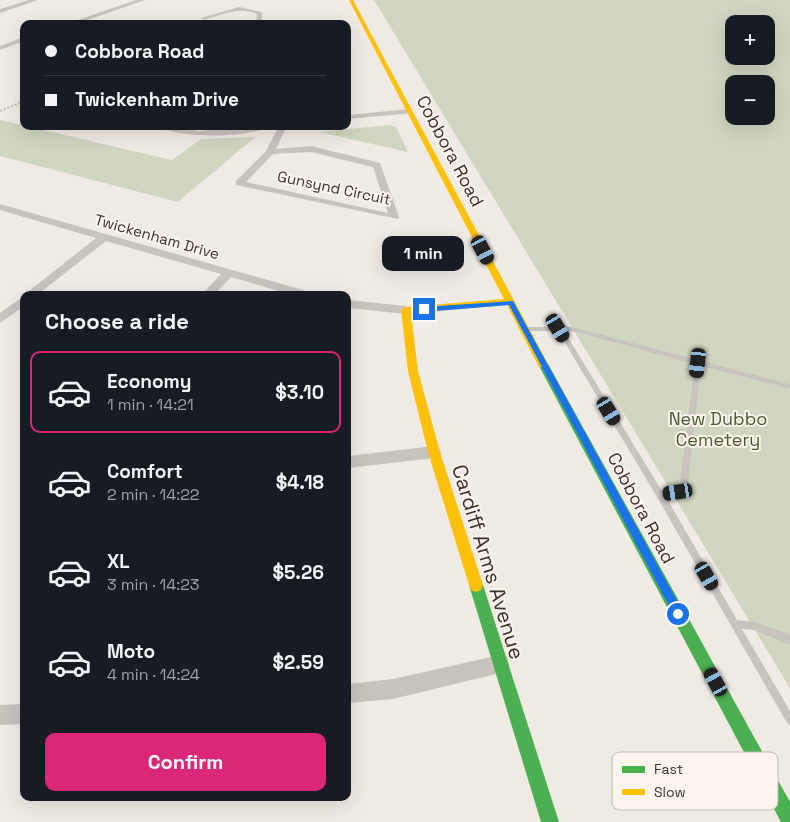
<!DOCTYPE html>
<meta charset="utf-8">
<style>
body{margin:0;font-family:"Space Grotesk",sans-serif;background:#242831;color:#f1f3f6;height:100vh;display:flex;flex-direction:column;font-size:19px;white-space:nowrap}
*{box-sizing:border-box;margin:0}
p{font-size:16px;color:#9ea1a6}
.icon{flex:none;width:28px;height:28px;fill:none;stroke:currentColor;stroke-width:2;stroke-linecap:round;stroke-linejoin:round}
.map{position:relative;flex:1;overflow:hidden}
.panel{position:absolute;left:20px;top:291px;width:331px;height:510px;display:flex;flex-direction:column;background:#171b24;border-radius:10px;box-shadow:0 5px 20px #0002}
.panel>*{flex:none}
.top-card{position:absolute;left:20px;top:20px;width:331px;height:110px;border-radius:10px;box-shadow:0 5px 20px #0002;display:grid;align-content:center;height:110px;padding:0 25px;background:#171b24}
.controls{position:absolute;left:725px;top:15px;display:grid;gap:10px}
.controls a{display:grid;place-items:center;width:50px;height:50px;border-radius:10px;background:#171b24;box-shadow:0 5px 20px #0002;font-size:25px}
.end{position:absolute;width:22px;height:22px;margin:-11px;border:6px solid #1a73e8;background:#fff;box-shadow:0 0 0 2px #fff}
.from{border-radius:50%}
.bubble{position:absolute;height:35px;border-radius:10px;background:#171b24;box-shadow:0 5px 20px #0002;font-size:16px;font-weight:600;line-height:35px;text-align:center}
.car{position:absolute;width:15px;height:30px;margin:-15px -8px;border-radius:6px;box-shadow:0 0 4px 1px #0007;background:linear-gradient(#222 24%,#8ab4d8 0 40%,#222 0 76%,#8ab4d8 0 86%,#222 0)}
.top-card b{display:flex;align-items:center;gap:18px;height:48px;font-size:19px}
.top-card b+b{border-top:1px solid #363941}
.top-card i{width:12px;height:12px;background:#f1f3f6}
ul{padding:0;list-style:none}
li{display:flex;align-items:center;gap:15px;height:82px;margin:0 10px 8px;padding:0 15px;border:2px solid transparent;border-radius:10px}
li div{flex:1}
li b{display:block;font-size:19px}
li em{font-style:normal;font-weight:600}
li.current{border-color:#db2777}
li>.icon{width:45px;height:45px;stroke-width:1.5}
h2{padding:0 25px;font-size:22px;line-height:60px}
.button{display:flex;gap:10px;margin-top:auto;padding:10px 25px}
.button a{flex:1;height:58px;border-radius:10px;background:#db2777;color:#fff;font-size:20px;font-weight:600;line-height:58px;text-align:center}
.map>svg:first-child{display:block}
.green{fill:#d1d6bf;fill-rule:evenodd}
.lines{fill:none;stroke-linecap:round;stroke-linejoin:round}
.path{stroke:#c2bbb6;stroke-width:2;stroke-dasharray:2 2;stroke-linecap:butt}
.lane{fill:#c9c3be;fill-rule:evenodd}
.street{fill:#c9c3be;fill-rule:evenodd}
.fast{fill:#4caf50;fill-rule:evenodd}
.slow{fill:#ffc107;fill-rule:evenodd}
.route{fill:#1a73e8}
.labels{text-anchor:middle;stroke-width:4;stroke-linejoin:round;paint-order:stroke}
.far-street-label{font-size:15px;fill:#3b302b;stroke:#fbf5ee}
.street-label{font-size:18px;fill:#3b302b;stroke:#fbf5ee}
.park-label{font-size:18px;fill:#4a5a2e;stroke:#fbf5ee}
.near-street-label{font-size:21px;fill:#3b302b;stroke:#fbf5ee}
.key{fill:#fbf5ee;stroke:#c1bab4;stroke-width:1}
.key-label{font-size:14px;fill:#3b302b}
</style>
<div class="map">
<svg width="790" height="822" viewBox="0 0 790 822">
<rect width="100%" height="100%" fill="#f0ebe5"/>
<g class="green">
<path d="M374 0H790V688ZM734 24H766V56H734ZM734 84H766V116H734Z"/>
<polygon points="0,120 172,160 201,139 255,137 178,202 0,156"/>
<polygon points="390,125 396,127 408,152 319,132"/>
</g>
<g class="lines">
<polyline class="path" points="0,111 24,101"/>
<path class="lane" d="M559 326 572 327 789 384V388H787L701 366 688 484 681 494 666 497 737 620 755 622 790 635V645L755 630 742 629 790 711V725L787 723 657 497 558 331H525L522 329 525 327H557ZM564 331H572L695 364 680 483 676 489 662 491Z"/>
<g class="street">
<polygon points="29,0 38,0 0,13 0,9"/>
<polygon points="136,0 145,0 76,24 66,24"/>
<path d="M239 7 262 12V24H256L257 14C239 6 222 15 204 20L201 18Z"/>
<polygon points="24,37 24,41 0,50 0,46"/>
<polygon points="409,109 412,109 412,113 348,119 348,115"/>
<path d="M158 126H174L198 131 270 126C251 138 177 139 158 126Z"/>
<path d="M279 126H287L276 149 311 146 380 163 399 217 398 219 236 185V181L266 151ZM311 152 373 167 388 213 246 182 273 154Z"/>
<polygon points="0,204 310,292 312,295 293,295 231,277 214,295 201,295 221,274 106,241 37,295 24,295 96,238 0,210"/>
<polygon points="24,296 24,306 0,323 0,313"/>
<polygon points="348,300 406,306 412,310 406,314 348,308"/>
<polygon points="434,446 439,448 441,452 439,456 434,458 348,468 348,456"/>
<polygon points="500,655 507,657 509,664 507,671 500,673 393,699 348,703 348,684 393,679"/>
<polygon points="24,704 24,724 0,725 0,705"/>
</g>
<g class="fast">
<polygon points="543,360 548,364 790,802 790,822 781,822 538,364"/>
<polygon points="476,578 481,580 483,585 559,822 541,822 469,585 471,580"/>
</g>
<polygon class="slow" points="349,0 353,0 548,364 547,367 539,367 507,305 411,313 418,371 440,452 483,585 481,590 476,592 471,590 469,585 428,452 408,371 401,310 406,307 504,299"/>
</g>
<polygon class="route" points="513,301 682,610 682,617 675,617 509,305 424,312 420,309 424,307"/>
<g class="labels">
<g class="far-street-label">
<text transform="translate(334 188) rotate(12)" y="5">Gunsynd Circuit</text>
<text transform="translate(157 237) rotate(16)" y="5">Twickenham Drive</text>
</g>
<g class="street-label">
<text transform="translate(450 151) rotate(62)" y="6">Cobbora Road</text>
<text transform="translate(641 508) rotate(62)" y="6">Cobbora Road</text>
</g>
<g class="park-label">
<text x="718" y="425">New Dubbo<tspan x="718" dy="21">Cemetery</tspan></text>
</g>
<g class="near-street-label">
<text transform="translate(488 562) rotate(73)" y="7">Cardiff Arms Avenue</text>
</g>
</g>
<rect x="612" y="752" width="166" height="58" rx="8" class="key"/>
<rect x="622" y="766" width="23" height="7" fill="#4caf50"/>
<rect x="622" y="789" width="23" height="6" fill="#ffc107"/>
<g class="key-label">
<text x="654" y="774">Fast</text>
<text x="654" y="797">Slow</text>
</g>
</svg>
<div class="controls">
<a>+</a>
<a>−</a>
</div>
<i class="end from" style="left:678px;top:614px"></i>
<i class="end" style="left:424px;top:309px"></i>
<div class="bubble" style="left:382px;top:236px;width:82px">1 min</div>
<i class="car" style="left:483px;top:250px;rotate:152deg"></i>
<i class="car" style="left:558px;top:328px;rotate:149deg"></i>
<i class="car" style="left:698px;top:363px;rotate:186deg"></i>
<i class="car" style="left:609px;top:411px;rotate:149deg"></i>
<i class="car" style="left:678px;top:492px;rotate:261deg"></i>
<i class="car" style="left:707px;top:576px;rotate:150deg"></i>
<i class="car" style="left:716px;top:682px;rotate:331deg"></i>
<div class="top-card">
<b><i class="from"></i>Cobbora Road</b>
<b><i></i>Twickenham Drive</b>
</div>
<section class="panel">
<h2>Choose a ride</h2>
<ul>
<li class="current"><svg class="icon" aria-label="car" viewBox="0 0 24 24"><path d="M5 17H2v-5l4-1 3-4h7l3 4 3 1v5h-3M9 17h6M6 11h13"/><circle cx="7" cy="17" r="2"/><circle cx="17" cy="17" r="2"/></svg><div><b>Economy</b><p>1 min · 14:21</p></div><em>$3.10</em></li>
<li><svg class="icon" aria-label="car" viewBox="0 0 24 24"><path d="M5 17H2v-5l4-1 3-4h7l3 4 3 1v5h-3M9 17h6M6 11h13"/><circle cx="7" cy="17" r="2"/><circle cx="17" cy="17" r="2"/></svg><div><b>Comfort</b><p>2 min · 14:22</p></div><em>$4.18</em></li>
<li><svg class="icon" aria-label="car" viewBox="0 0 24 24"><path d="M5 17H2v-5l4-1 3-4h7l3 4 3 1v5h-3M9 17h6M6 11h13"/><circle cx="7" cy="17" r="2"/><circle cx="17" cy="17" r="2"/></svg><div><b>XL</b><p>3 min · 14:23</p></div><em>$5.26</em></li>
<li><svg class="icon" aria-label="car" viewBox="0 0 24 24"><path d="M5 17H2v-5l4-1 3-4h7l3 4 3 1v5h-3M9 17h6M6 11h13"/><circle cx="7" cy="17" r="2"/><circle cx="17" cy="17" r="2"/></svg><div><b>Moto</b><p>4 min · 14:24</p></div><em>$2.59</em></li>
</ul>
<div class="button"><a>Confirm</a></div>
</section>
</div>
